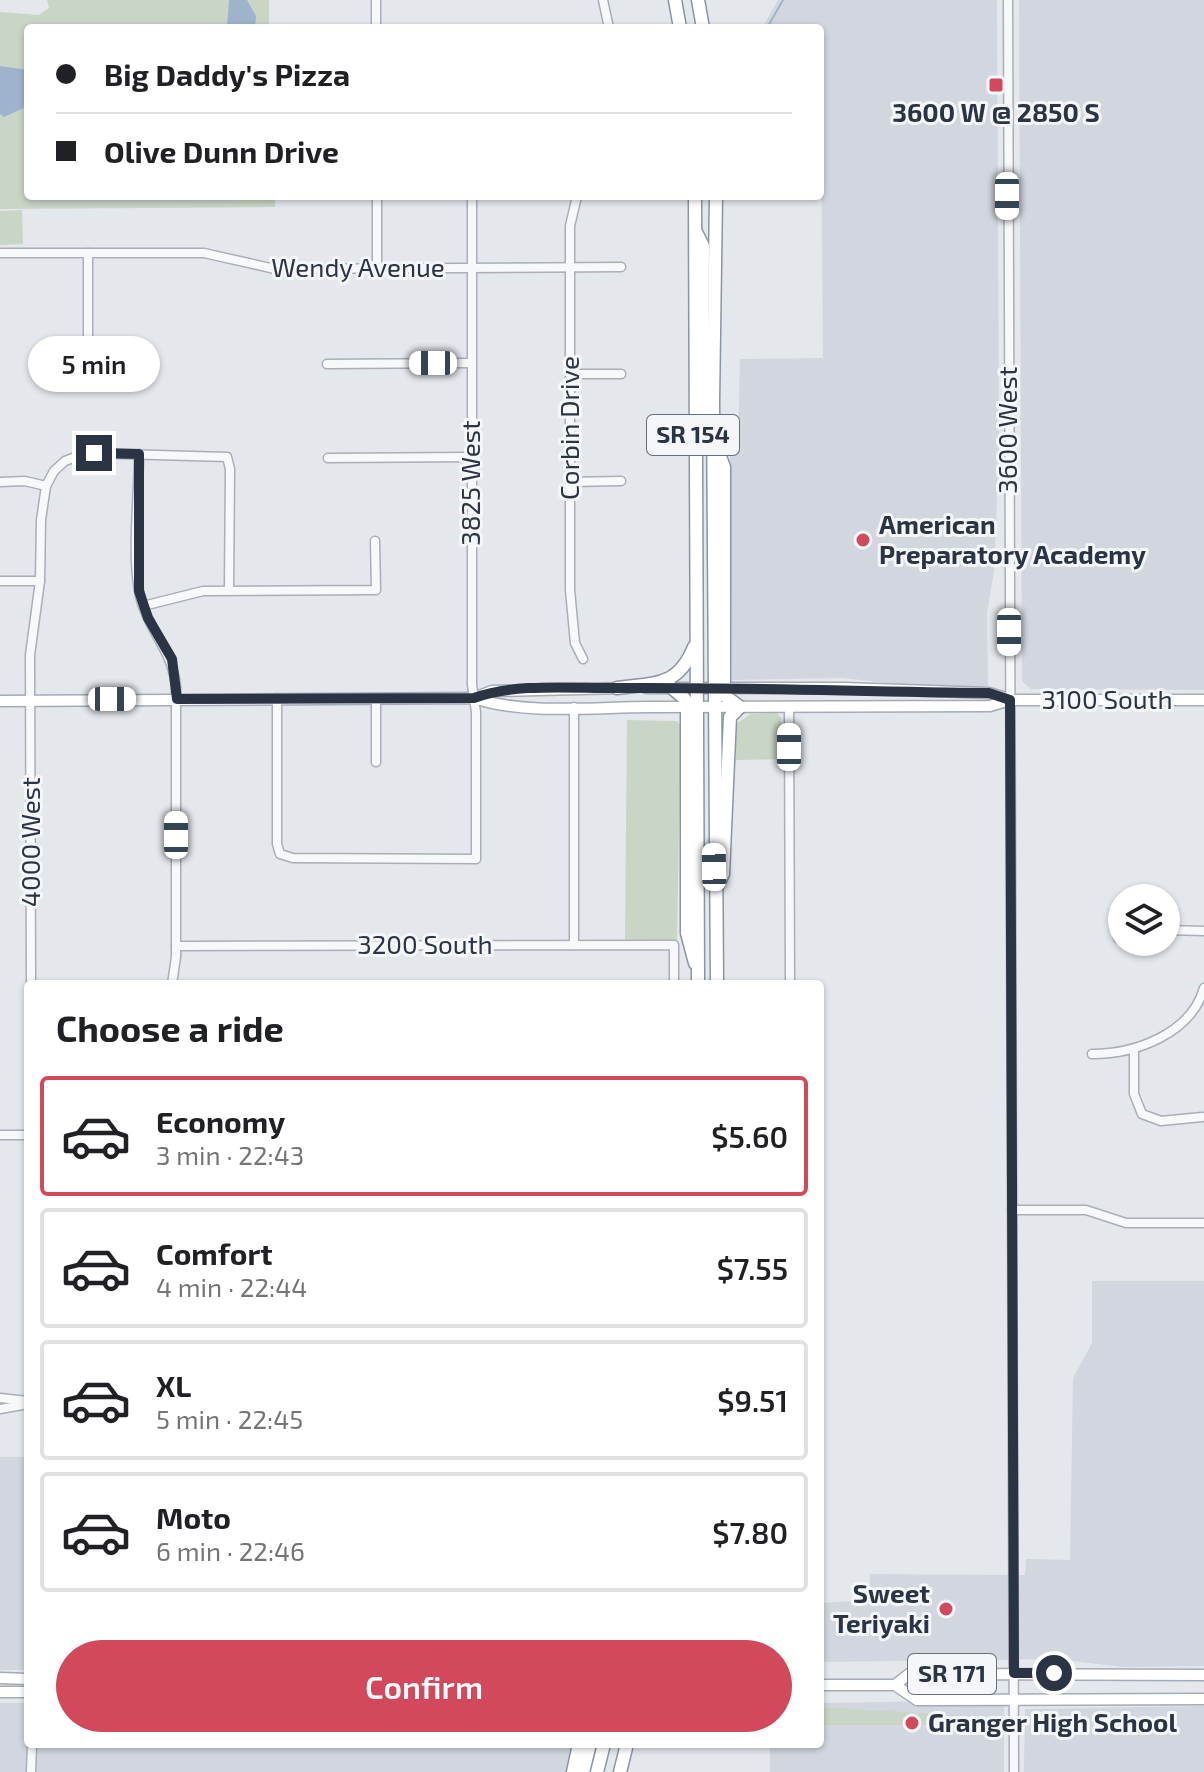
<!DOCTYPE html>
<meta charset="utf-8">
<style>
body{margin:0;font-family:"Exo 2",sans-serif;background:#f6f6f6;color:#202124;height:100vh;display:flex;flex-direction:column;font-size:30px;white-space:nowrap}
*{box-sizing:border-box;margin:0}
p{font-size:26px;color:#757577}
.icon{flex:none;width:44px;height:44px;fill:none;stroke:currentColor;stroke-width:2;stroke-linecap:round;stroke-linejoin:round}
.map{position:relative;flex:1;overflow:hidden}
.drawer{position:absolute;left:24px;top:980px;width:800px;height:768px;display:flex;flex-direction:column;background:#fff;border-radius:8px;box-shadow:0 2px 6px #0004}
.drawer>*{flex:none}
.hud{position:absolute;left:24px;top:24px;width:800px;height:176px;border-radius:8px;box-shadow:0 2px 6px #0004;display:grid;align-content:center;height:176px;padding:0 32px;background:#fff}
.tools{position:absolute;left:1108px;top:884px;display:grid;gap:16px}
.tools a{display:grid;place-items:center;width:72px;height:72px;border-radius:50%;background:#fff;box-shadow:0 2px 6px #0004;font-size:40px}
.end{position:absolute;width:36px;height:36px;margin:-18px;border:10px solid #2b3445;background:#fff;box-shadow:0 0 0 4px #fff}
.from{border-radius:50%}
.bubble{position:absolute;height:56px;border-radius:28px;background:#fff;box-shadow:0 2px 6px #0004;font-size:26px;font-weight:600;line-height:56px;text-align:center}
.car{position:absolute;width:24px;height:48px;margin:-24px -12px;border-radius:10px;box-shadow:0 0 6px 2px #0007;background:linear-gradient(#fff 24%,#345 0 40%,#fff 0 76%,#345 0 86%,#fff 0)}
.hud b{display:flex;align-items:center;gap:28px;height:76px;font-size:30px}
.hud b+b{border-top:2px solid #e0e0e0}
.hud i{width:20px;height:20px;background:#202124}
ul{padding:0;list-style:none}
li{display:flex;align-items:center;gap:24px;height:120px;margin:0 16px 12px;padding:0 16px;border:4px solid #e0e0e0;border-radius:8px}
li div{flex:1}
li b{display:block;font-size:30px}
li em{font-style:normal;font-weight:600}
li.on{border-color:#d1495b}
li>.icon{width:72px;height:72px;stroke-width:1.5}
h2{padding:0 32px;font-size:36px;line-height:96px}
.button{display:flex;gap:16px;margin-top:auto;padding:16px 32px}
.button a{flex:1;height:92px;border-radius:48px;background:#d1495b;color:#fff;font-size:32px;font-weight:600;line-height:92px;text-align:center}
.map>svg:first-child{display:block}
.built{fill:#d2d6de}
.green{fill:#c9d6c5}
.water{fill:#9fb4cc}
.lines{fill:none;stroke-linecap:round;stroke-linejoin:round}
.stream{stroke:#9fb4cc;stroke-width:2}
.minor-casing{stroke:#a9aeb7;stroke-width:11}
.major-casing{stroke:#a3abb8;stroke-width:13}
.highway-casing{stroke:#8b94a3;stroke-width:15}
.minor{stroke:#f7f8fa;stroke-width:8}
.major{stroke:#fff;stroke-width:10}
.highway{stroke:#fff;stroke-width:12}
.route{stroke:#2b3445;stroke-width:10}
.poi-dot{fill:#d1495b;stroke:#f4f6f9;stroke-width:3}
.labels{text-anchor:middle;stroke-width:6;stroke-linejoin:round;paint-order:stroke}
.shield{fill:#f4f6f9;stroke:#676e7b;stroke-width:2}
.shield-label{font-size:24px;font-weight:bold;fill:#2b3445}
.poi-label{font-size:26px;font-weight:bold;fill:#2b3445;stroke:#f4f6f9;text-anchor:start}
.street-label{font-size:26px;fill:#2b3445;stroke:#f4f6f9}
</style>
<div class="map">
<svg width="1204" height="1772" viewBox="0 0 1204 1772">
<rect width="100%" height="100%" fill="#e4e7ec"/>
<g class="built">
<polygon points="778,0 997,0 999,449 994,571 987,613 988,686 923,687 843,678 732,680 730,447 738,445 740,359 823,358 820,28 762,28"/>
<polygon points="1019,0 1204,0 1204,690 1031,689 1022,681"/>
<polygon points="1092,1281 1204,1281 1204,1666 1122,1667 1056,1659 820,1662 820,1603 870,1600 870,1574 1025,1575 1026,1559 1070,1560 1073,1378 1092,1343"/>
<rect x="0" y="1457" width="28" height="213"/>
<polygon points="1004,1700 1004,1772 770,1772 770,1744 820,1744 820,1703"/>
<polygon points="0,1703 28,1703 28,1744 594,1744 583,1772 0,1772"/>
<polygon points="1204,1706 1204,1772 1024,1772 1025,1709"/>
</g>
<g class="green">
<polygon points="47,0 269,0 269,28 28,28 28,196 275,196 275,207 0,209 0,12 39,15 49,8"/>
<polygon points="22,210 23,244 0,245 0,211"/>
<polygon points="777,713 781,718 782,759 736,760 736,724 751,714"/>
<polygon points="627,720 677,721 681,726 677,940 625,940"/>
<polygon points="820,1707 983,1717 983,1725 820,1725"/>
</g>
<g class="water">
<polygon points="229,0 247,0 256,16 255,28 227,28"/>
<polygon points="0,66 28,70 28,106 4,117 0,114"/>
</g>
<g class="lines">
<polyline class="stream" points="767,28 783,0"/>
<defs>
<g id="minor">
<polyline points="376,0 376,28"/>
<polyline points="603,0 609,28"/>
<polyline points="1008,0 1014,1772"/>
<polyline points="377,196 377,269"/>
<polyline points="577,196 570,226 570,590 575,643 583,659"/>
<polyline points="0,253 204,253 275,269 621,267"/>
<polyline points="88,353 88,253"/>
<polyline points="327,364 471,363"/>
<polyline points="570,374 621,374"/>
<path d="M139 454C139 497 131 555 140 596 148 630 173 651 176 687V957L172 984"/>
<polyline points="328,458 471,457"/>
<polyline points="0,482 25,481 46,486"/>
<polyline points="570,482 621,481"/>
<polyline points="0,581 40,581"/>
<polyline points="143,606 203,591 376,590 375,541"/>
<polyline points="277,698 277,844 280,854 293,858 476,859 476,712 472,685 472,196"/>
<polyline points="789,707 790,984"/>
<polyline points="376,762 376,698"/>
<polyline points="1166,930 1204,931"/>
<polyline points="1118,938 1122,936"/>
<polyline points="574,945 574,707"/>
<polyline points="176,946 674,945 674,984"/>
<polyline points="31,984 30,655 40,581 41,520 46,486 54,471 65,461 86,453 227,457 230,469 229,590"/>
<polyline points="1134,1050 1134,1094 1142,1114 1161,1121 1202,1117"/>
<path d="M1092 1054C1135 1054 1191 1034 1204 988"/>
<polyline points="0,1135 28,1135"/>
<polyline points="1012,1210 1086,1210 1126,1223 1204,1223"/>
<polyline points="0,1398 28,1401"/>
<polyline points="0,1409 28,1404"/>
<polyline points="31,1772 32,1744"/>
</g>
<g id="major">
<polyline points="646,688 845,688 989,693 1009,699"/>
<polyline points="474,698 492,691 622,688"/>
<path d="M0 701 474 698C524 715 596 707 649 707 763 706 877 706 990 706L1010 700H1204"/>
<polyline points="0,1678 28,1679"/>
<polyline points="820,1685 895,1685 917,1700 1204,1699"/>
<polyline points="895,1685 909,1674 1204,1675"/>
<polyline points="0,1692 28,1692"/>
</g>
<g id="highway">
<polyline points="675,0 680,28"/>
<polyline points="698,0 703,28"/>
<polyline points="695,196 698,984"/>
<polyline points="716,196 713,402 717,984"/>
<polyline points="696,232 703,246 702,408 724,467 724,688 725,696 740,707 730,717 723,874 717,886"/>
<path d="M617 688C655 683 678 687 694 647"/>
<polyline points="672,688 685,699 687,707 687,933 695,963"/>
<polyline points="573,1772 579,1744"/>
<polyline points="583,1772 590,1744"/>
<polyline points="597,1772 604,1744"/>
<polyline points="620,1772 627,1744"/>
</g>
</defs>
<use href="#minor" class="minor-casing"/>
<use href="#major" class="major-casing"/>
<use href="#highway" class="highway-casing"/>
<use href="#minor" class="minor"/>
<use href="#major" class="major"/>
<use href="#highway" class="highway"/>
</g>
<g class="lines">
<path class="route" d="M94 453 139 454V591L148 618 172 659 177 699 474 698C519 682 576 689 624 688 746 687 867 692 989 693L1010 700 1014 1673H1054"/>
</g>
<g class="poi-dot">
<rect x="988" y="77" width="16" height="16" rx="4"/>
<circle cx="863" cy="540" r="8"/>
<circle cx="946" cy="1609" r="8"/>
<circle cx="912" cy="1723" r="8"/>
</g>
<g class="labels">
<g class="shield">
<rect x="647" y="415" width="92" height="40" rx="6"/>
<rect x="908" y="1654" width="88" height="40" rx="6"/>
</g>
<g class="shield-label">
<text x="693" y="443">SR 154</text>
<text x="952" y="1682">SR 171</text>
</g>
<g class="poi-label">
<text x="996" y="122" text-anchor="middle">3600 W @ 2850 S</text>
<text x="879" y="534">American<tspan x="879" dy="30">Preparatory Academy</tspan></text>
<text x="930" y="1603" text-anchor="end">Sweet<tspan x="930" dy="30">Teriyaki</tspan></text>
<text x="928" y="1732">Granger High School</text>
</g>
<g class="street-label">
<text x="358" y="277">Wendy Avenue</text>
<text transform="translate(570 428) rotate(-90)" y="9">Corbin Drive</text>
<text transform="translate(1008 430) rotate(-90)" y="9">3600 West</text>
<text transform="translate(471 483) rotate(-90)" y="9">3825 West</text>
<text x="1107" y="709">3100 South</text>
<text transform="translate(31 842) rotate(-90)" y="9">4000 West</text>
<text x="425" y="954">3200 South</text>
</g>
</g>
</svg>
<div class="tools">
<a><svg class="icon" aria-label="layers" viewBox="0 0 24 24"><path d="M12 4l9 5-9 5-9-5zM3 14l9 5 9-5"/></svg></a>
</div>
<i class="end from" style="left:1054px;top:1673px"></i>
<i class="end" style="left:94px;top:453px"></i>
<div class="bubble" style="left:28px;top:336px;width:132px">5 min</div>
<i class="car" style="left:1007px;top:196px;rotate:180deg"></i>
<i class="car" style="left:433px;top:363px;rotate:270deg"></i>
<i class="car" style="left:1009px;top:632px;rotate:180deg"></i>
<i class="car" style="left:112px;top:699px;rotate:90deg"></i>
<i class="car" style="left:789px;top:747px;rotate:0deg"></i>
<i class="car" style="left:176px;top:835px;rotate:0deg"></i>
<i class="car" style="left:714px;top:867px;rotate:359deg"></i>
<div class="hud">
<b><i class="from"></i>Big Daddy's Pizza</b>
<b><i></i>Olive Dunn Drive</b>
</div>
<section class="drawer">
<h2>Choose a ride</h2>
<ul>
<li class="on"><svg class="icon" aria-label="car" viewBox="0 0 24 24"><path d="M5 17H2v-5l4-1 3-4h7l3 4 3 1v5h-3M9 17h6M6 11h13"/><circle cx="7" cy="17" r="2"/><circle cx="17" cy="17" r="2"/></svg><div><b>Economy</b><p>3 min · 22:43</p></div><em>$5.60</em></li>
<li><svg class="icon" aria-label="car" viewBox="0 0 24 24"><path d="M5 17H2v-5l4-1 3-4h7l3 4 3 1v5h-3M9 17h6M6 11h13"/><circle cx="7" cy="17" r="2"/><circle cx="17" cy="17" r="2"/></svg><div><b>Comfort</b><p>4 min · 22:44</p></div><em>$7.55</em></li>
<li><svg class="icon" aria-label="car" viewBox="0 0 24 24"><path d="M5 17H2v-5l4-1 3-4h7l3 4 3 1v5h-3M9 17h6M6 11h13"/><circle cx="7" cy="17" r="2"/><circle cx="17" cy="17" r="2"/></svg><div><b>XL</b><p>5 min · 22:45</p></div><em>$9.51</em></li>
<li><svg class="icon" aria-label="car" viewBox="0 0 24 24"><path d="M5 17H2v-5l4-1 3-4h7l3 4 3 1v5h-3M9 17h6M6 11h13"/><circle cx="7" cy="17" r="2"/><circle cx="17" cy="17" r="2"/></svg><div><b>Moto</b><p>6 min · 22:46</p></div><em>$7.80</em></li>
</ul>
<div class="button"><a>Confirm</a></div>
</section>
</div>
